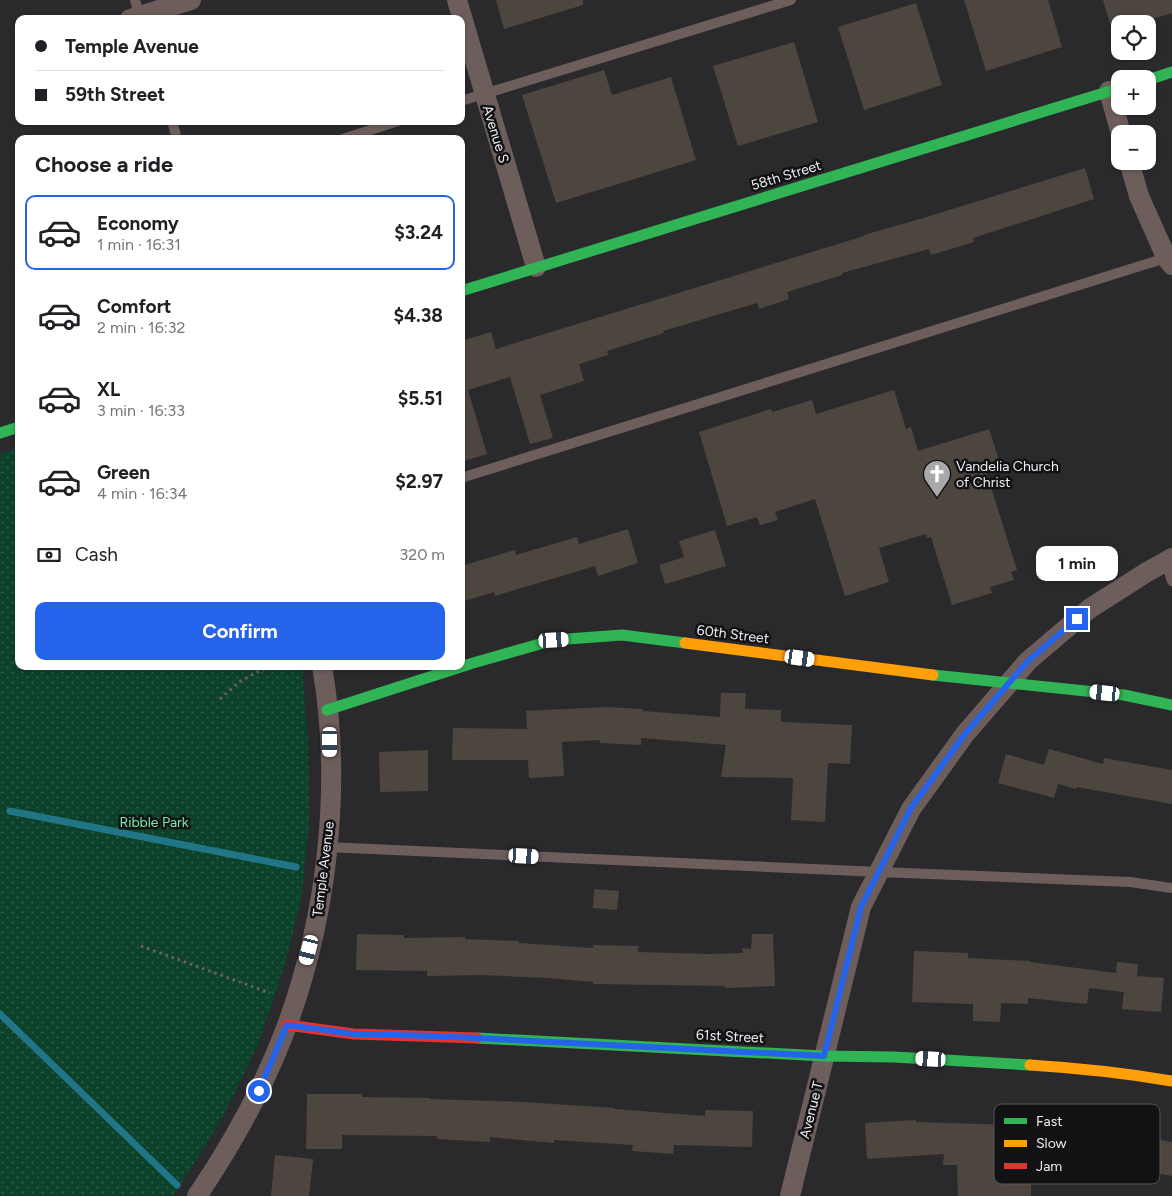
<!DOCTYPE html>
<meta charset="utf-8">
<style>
body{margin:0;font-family:Figtree,sans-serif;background:#f2f2f2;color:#202124;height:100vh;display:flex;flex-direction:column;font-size:19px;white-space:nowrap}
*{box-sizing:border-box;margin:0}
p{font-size:16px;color:#757577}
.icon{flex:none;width:28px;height:28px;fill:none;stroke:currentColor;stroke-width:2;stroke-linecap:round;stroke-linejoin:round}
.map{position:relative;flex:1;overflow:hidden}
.side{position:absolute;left:15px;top:135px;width:450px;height:535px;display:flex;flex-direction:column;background:#fff;border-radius:10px;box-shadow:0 1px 4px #0004}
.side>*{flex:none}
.banner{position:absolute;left:15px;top:15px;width:450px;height:110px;border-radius:10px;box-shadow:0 1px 4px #0004;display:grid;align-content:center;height:110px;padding:0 20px;background:#fff}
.controls{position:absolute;left:1111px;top:15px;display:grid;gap:10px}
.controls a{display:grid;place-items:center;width:45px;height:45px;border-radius:10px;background:#fff;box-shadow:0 1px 4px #0004;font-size:25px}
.end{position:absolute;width:22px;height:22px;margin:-11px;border:6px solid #2563eb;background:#fff;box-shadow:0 0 0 2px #fff}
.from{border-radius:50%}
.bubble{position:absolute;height:35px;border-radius:10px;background:#fff;box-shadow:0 1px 4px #0004;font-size:16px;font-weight:700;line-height:35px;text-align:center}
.car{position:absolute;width:15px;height:30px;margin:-15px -8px;border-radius:6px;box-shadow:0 0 4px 1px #0007;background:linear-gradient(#fff 24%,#345 0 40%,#fff 0 76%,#345 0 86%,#fff 0)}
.banner b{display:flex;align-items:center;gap:18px;height:48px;font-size:19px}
.banner b+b{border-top:1px solid #e0e0e0}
.banner i{width:12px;height:12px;background:#202124}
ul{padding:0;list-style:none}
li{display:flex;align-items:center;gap:15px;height:75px;margin:0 10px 8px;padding:0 10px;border:2px solid transparent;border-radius:10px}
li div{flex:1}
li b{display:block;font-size:19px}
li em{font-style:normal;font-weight:700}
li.current{border-color:#2563eb}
li>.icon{width:45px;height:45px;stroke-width:1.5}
h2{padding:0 20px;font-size:22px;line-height:60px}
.pay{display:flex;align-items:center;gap:12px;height:55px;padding:0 20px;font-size:19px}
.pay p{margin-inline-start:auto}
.action{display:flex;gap:10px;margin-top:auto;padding:10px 20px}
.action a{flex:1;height:58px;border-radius:10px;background:#2563eb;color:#fff;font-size:20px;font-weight:700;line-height:58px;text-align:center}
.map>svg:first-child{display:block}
.park{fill:url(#park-dots)}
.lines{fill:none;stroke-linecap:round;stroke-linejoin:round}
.stream{stroke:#207586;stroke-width:7}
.building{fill:#4d463e}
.path{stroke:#6b6160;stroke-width:3;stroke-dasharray:2.5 4;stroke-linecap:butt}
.lane{stroke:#6e5e5b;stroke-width:10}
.street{stroke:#6e5e5b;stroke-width:20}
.fast{stroke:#30b455;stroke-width:11}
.slow{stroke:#ff9f0a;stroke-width:11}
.jam{stroke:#e5322d;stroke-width:11}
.route{stroke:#2563eb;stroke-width:6}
.labels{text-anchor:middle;stroke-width:5;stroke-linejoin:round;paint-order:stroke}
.street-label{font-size:14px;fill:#eeeef1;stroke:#121215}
.poi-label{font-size:14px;fill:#eeeef1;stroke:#121215;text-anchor:start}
.park-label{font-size:14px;fill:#77e9a9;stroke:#121215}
.key{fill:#121215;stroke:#545457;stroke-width:1}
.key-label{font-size:14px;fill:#eeeef1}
</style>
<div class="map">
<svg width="1172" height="1196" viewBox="0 0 1172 1196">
<defs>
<pattern id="park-dots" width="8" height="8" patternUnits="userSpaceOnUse" patternTransform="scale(1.25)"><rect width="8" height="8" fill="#0c412a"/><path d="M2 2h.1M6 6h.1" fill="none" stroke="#305d49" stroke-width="1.8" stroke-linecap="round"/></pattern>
</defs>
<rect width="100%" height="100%" fill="#2a2a2d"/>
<polygon class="park" points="19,448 19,666 302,666 308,742 309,824 301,900 285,965 259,1042 224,1115 179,1188 173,1196 0,1196 0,454"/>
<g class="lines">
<g class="stream">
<polyline points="10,811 296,867"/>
<polyline points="0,1014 177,1185"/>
</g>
</g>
<g class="building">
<polygon points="496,0 583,0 583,5 504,29"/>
<polygon points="964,0 1048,0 1062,47 986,71"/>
<polygon points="1103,0 1172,0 1172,13 1136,24 1110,24"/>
<polygon points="916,3 942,85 864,110 838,27"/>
<polygon points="794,42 818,122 738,146 713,66"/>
<polygon points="604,70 612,95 671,77 696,160 556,203 522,95"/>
<polygon points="1085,168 1094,199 973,238 974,242 931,255 929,249 842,273 842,275 787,292 789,299 759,309 757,303 663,331 664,333 607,351 608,355 579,364 584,381 540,395 553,438 530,444 510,377 468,390 487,454 461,462 461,341 491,332 496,349 864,236 864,235 920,219"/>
<polygon points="894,390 906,429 911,427 918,451 989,429 999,460 984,465 1017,570 1011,572 1014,580 990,587 992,593 952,605 931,537 927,538 926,534 879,548 889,582 845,596 815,499 775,512 778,520 760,525 757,517 727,526 699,432 771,409 772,412 812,400 816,414"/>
<polygon points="628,529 638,563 598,576 595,566 495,596 494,592 461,602 461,566 515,550 516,555 577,537 579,544"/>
<polygon points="715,530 726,566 665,584 659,565 684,557 679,541"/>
<polygon points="721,693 746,693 745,709 781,710 781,722 852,725 850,764 828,763 825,822 791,820 793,778 721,777 726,745 641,738 641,745 600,743 600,740 562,742 564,776 529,778 528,760 452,760 453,728 527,729 526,711 606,707 643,709 643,711 720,717"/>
<polygon points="1049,749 1103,764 1104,758 1172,770 1172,804 1077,787 1076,789 1058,784 1054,798 998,783 1006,754 1044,765"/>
<polygon points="428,750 428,791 380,792 379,752"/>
<polygon points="594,889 619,891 617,910 593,908"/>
<polygon points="357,934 404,935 404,938 465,937 465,939 519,941 519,943 593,948 593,945 639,946 638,952 710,954 743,953 742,948 751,949 752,934 773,934 775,986 725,988 725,986 593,984 593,982 548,978 482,975 427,976 427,971 356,970"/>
<polygon points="914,951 968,953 968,958 1030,961 1030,962 1116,973 1117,962 1138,964 1137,976 1164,978 1161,1012 1122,1009 1124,992 1089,988 1087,1004 1028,998 1028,1004 1001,1003 1000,1022 973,1021 973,1004 912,1002"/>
<polygon points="307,1094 362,1094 362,1097 430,1098 430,1099 523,1102 614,1108 614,1109 705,1116 705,1110 753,1111 752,1147 674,1145 673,1154 632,1151 633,1145 554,1140 554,1143 490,1137 490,1142 437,1139 437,1136 342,1135 342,1149 306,1149"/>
<polygon points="916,1120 916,1122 1010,1125 1099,1123 1099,1132 1128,1134 1172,1142 1172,1176 1132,1168 1132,1172 1047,1166 1047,1169 1031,1170 1031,1196 958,1196 957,1165 943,1165 944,1154 867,1159 865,1123"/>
<polygon points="275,1155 313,1159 309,1196 271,1196"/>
</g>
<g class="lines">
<g class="path">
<polyline points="220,699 239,682 261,670 275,666"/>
<polyline points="141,946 270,993"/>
</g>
<g class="lane">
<polyline points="135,0 140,18"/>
<polyline points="461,101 791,0"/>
<polyline points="172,121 177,139"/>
<polyline points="343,139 398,121"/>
<polyline points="461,478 1169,257"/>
<polyline points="1166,562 1172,581"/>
<polyline points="327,847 879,872 1130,882 1172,888"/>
</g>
<g class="street">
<polyline points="457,0 536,267"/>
<polyline points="130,19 191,0"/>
<polyline points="1109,91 1121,134"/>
<polyline points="1129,161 1139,196 1166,257 1172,265"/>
<path d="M197 1196C231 1146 261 1092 283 1036 327 922 343 787 322 666"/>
<polyline points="790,1196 861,907 911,809 965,734 1028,661 1089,609 1147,572 1172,558"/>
</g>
<g class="fast">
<polyline points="1148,80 1172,72"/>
<polyline points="461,291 1120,88"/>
<polyline points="0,433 19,427"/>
<polyline points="933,675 1124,695 1172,705"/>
<polyline points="327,710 473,663 554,640 622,635 685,643"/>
<polyline points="477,1038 824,1056 894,1057 1030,1065"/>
</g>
<g class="slow">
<polyline points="685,643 933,675"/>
<path d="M1030 1065C1078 1068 1125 1073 1172 1081"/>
</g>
<polyline class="jam" points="287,1025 354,1034 477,1038"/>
</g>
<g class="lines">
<polyline class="route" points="259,1091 287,1025 354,1034 437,1036 824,1056 861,907 911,808 965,734 1028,661 1077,619"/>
</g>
<defs>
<symbol id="church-pin" viewBox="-11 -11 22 30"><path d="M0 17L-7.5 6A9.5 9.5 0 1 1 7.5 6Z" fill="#a9a9ac" stroke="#121215"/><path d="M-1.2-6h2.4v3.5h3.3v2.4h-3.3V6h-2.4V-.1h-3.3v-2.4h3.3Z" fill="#fff"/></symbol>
</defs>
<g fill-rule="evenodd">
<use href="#church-pin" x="921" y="458" width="32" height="43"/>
</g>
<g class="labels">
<g class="street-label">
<text transform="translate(496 134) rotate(73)" y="5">Avenue S</text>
<text transform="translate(786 175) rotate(-17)" y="5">58th Street</text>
<text transform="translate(733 634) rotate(7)" y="5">60th Street</text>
<text transform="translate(323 869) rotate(-83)" y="5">Temple Avenue</text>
<text transform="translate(730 1036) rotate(3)" y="5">61st Street</text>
<text transform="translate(811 1110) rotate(-76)" y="5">Avenue T</text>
</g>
<g class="poi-label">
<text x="956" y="471">Vandelia Church<tspan x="956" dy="16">of Christ</tspan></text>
</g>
<g class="park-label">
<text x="154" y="827">Ribble Park</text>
</g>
</g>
<rect x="994" y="1104" width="166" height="80" rx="8" class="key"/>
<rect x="1004" y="1118" width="23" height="6" fill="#30b455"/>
<rect x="1004" y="1140" width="23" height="7" fill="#ff9f0a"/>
<rect x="1004" y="1163" width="23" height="6" fill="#e5322d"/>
<g class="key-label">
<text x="1036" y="1126">Fast</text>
<text x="1036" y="1148">Slow</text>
<text x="1036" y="1171">Jam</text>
</g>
</svg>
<div class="controls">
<a><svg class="icon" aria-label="locate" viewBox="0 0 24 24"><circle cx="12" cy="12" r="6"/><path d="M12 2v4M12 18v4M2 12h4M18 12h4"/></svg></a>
<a>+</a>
<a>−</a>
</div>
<i class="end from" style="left:259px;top:1091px"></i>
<i class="end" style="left:1077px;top:619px"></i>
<div class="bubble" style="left:1036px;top:546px;width:82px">1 min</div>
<i class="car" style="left:554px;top:640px;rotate:87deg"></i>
<i class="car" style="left:800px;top:658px;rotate:98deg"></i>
<i class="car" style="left:1105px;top:693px;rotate:276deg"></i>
<i class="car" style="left:330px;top:742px;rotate:180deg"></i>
<i class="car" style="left:524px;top:856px;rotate:93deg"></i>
<i class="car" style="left:309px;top:950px;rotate:194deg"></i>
<i class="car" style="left:931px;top:1059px;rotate:273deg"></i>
<div class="banner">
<b><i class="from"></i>Temple Avenue</b>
<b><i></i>59th Street</b>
</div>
<section class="side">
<h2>Choose a ride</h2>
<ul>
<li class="current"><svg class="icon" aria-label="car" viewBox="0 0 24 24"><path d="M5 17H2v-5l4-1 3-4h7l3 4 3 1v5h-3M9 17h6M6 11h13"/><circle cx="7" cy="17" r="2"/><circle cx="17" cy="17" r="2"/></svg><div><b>Economy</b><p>1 min · 16:31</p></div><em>$3.24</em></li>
<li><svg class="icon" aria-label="car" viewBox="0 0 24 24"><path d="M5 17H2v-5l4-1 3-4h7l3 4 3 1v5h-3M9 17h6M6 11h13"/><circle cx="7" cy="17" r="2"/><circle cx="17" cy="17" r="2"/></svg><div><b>Comfort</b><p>2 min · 16:32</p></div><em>$4.38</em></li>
<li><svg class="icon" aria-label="car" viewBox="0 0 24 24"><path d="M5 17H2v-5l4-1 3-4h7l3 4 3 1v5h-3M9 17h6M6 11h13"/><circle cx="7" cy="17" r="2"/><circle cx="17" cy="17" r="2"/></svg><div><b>XL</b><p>3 min · 16:33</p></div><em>$5.51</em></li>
<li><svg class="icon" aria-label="car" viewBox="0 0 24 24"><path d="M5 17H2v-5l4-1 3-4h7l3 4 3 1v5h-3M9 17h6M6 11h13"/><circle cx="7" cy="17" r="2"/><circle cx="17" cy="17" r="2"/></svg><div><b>Green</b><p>4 min · 16:34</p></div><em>$2.97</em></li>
</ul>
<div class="pay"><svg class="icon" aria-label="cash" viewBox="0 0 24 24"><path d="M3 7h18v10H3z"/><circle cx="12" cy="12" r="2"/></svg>Cash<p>320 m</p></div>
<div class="action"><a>Confirm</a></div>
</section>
</div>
